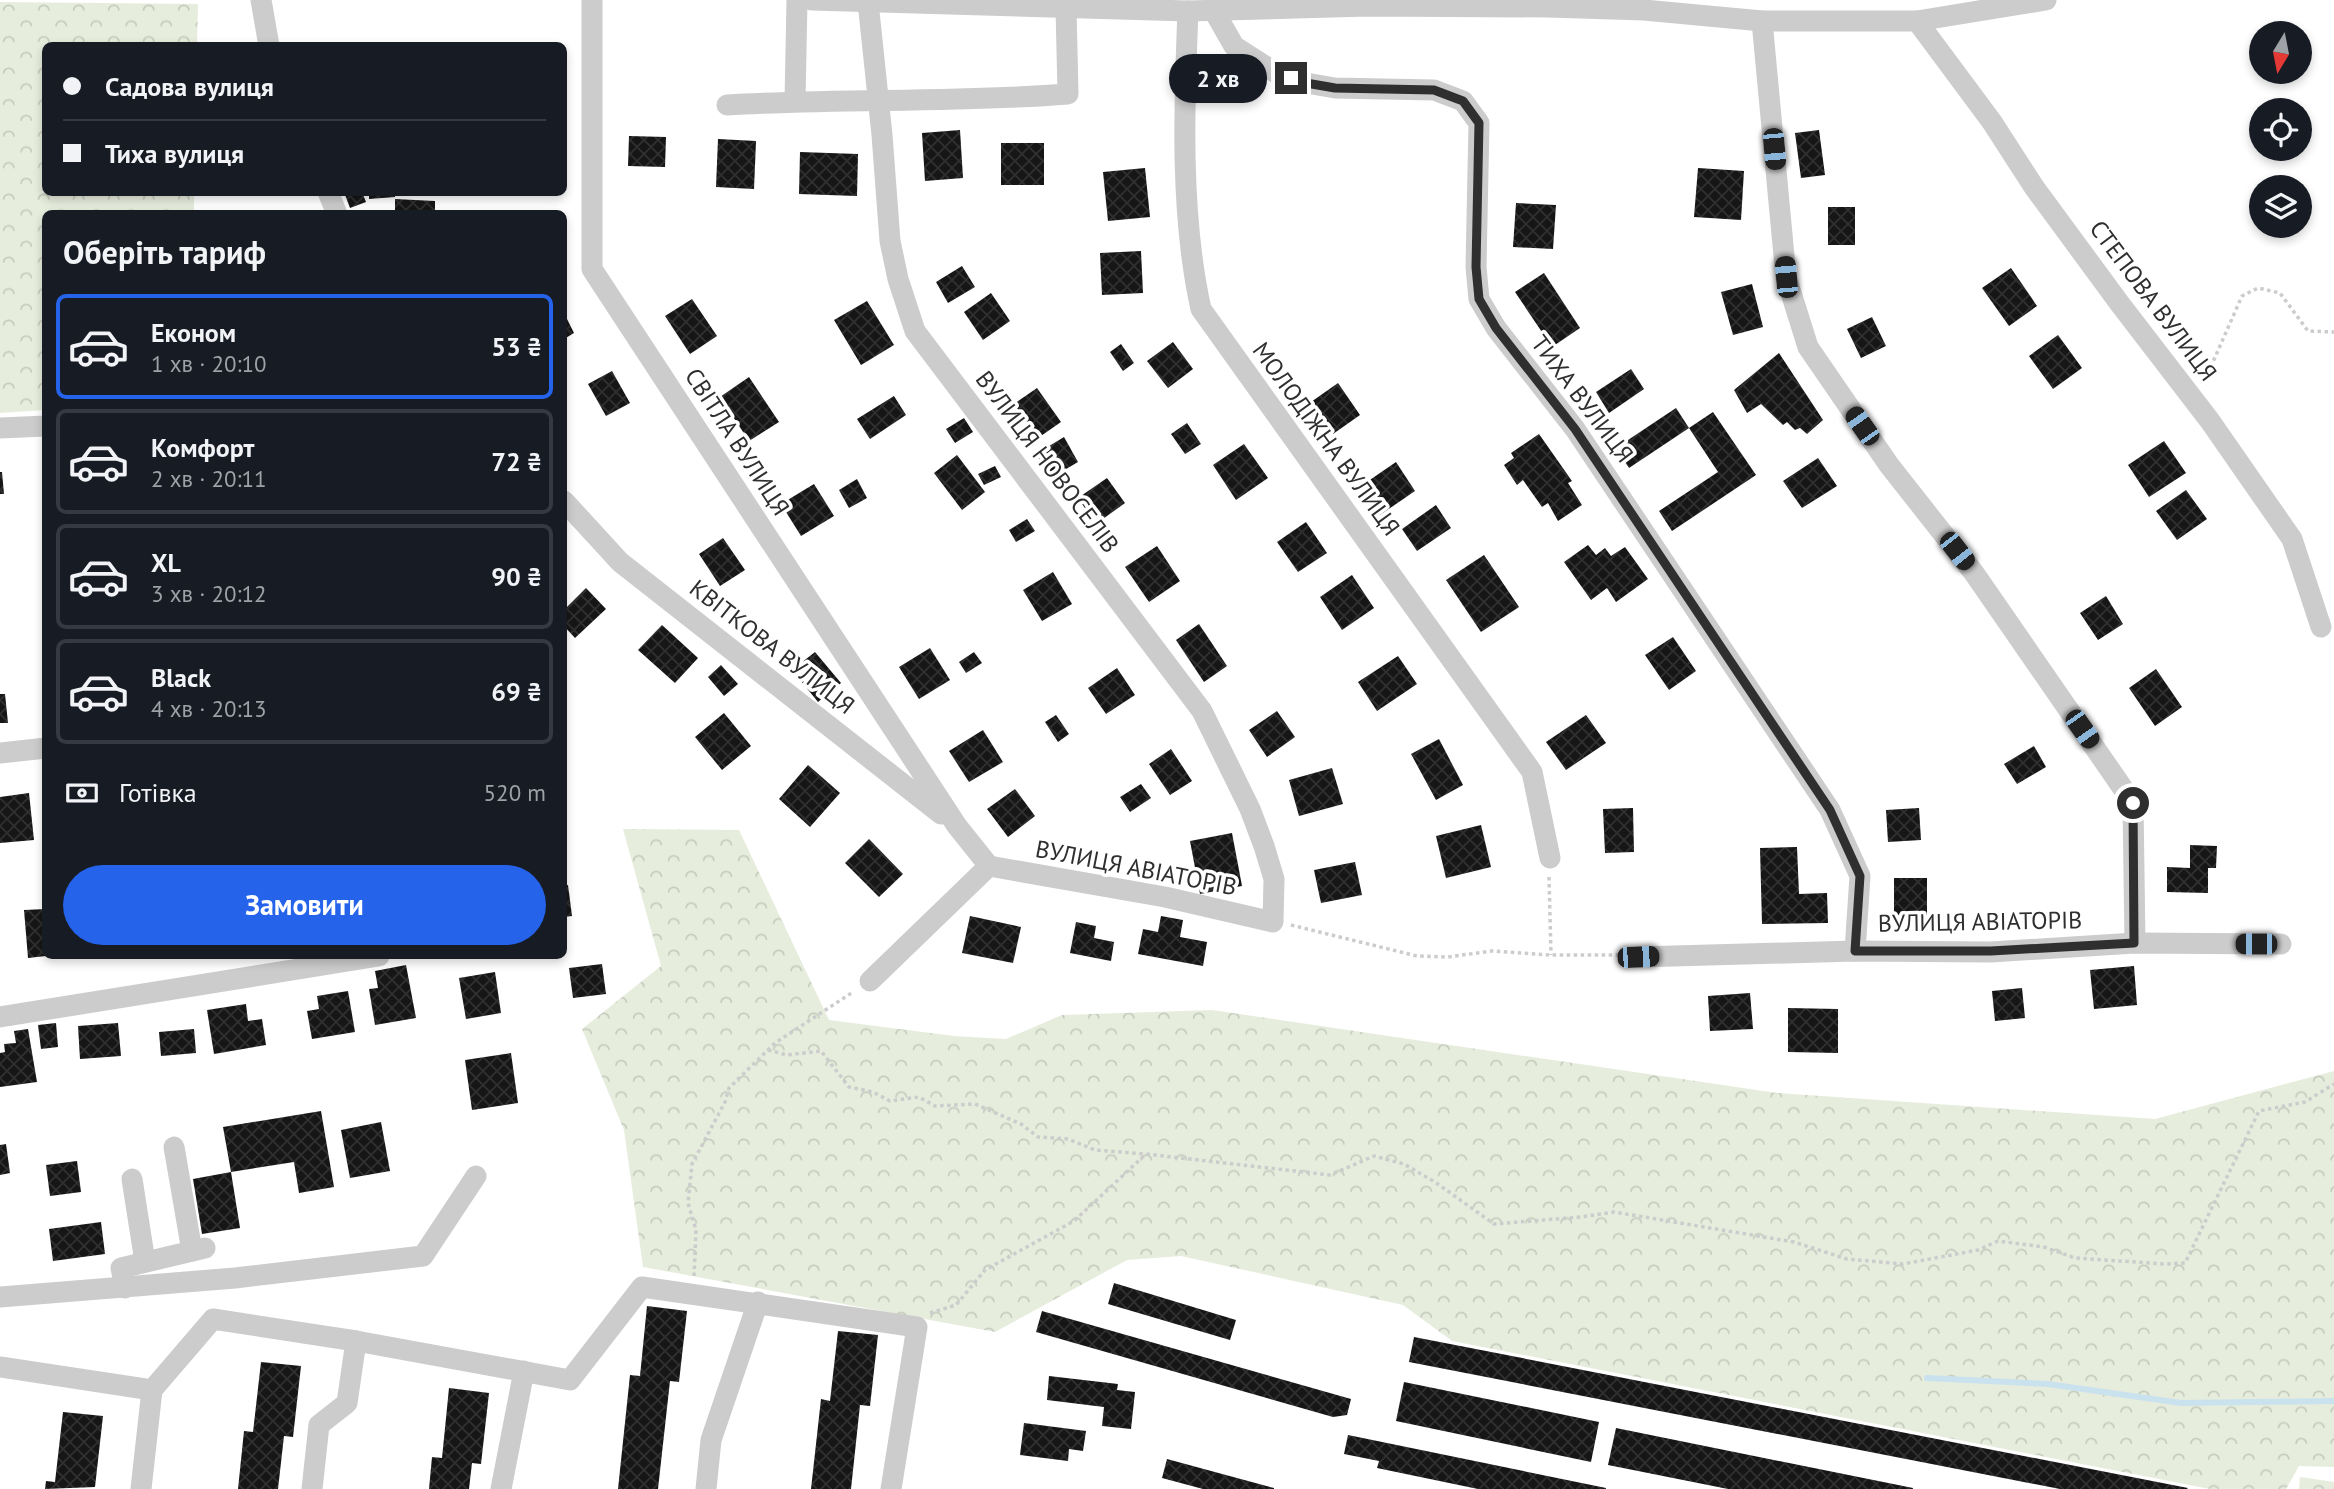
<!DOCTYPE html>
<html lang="uk">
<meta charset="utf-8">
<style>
body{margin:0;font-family:"PT Sans",sans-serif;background:#242831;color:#f1f3f6;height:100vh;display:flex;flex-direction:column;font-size:26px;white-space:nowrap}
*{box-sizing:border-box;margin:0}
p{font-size:23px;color:#9ea1a6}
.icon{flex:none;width:38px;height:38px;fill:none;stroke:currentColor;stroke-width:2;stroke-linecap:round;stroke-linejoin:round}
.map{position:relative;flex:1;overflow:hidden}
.side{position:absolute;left:42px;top:210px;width:525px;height:749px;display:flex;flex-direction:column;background:#171b24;border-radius:10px;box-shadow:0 4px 10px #0003}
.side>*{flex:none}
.top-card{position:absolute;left:42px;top:42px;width:525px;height:154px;border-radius:10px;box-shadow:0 4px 10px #0003;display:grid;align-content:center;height:154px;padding:0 21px;background:#171b24}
.needle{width:46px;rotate:190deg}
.buttons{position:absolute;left:2249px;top:21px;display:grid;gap:14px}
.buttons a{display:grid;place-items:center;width:63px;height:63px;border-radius:50%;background:#171b24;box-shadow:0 4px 10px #0003;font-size:35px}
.end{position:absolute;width:32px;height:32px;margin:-16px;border:9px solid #2f2f2f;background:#fff;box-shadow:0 0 0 4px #fff}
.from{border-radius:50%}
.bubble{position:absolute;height:49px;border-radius:24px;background:#171b24;box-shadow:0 4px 10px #0003;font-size:23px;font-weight:700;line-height:49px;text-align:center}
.car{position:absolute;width:21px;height:42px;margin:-21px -10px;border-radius:9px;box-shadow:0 0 5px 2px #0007;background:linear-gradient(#222 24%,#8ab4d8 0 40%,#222 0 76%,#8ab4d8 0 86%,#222 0)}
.top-card b{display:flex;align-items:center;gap:24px;height:66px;font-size:26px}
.top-card b+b{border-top:2px solid #363941}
.top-card i{width:18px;height:18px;background:#f1f3f6}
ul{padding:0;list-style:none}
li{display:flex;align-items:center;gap:21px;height:105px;margin:0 14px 10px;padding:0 7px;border:4px solid #363941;border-radius:10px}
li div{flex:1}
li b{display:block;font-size:26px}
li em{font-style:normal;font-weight:700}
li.selected{border-color:#2563eb}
li>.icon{width:63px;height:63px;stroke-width:1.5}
h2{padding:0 21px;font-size:32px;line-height:84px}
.pay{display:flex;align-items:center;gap:18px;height:77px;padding:0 21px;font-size:26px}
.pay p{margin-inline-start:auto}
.button{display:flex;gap:14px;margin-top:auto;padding:14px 21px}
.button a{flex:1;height:80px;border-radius:42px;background:#2563eb;color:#fff;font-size:28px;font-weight:700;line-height:80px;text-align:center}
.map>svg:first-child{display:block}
.forest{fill:url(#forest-crowns)}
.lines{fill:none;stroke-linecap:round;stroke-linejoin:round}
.stream{stroke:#c9e2ed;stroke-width:6}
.building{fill:url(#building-cross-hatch)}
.path{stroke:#ccc;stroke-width:3.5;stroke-dasharray:3.5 3.5;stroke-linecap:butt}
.minor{stroke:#ccc;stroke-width:21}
.route{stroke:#2f2f2f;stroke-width:9}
.labels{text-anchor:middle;stroke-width:7;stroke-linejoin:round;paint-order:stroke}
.street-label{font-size:24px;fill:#2f2f2f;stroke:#fff}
</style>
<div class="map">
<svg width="2334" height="1489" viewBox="0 0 2334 1489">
<defs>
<pattern id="forest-crowns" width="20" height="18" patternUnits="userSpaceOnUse" patternTransform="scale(1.75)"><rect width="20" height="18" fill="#e7eddd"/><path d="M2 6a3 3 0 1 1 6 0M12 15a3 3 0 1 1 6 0" fill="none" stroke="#c6ccbe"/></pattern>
<pattern id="building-cross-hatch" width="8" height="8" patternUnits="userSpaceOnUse" patternTransform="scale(1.75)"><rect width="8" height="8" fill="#161616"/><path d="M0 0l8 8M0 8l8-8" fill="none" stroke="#303030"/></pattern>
</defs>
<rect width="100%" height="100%" fill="#fff"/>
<g class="forest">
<polygon points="0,2 198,4 197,45 46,46 46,192 194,193 194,213 46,214 45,410 0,413"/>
<polygon points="623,829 739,830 829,1020 954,1036 1006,1039 1062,1015 1212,1010 1777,1093 2155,1119 2334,1071 2334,1467 2299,1466 2286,1489 2210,1489 1452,1341 1403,1305 1181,1256 1127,1260 995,1332 643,1267 624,1130 582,1029 661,966"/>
<polygon points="2300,1477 2334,1482 2334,1489 2299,1489"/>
</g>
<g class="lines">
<polyline class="stream" points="1927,1378 2048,1384 2181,1403 2334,1401"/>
</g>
<g class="building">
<polygon points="960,130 963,178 925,181 922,133"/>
<polygon points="1819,130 1825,175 1801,178 1795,133"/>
<polygon points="629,136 666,137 665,167 628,166"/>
<polygon points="718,139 756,141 754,189 716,187"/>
<rect x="1001" y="143" width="43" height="42"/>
<polygon points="800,152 858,154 857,196 799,194"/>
<polygon points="1145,168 1150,217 1108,221 1103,172"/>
<polygon points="1698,168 1744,171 1741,220 1694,217"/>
<polygon points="344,192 362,192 366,202 350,208"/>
<polygon points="369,192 395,192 395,197 369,199"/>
<polygon points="395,199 435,201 435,214 395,214"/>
<polygon points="1516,203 1556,205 1553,249 1513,247"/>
<rect x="1828" y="207" width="27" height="38"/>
<polygon points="1141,251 1143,293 1102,295 1100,253"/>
<polygon points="962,266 975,287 948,303 936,282"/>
<polygon points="2011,268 2037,306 2009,326 1982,288"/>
<polygon points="1544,273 1580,328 1552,347 1515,292"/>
<polygon points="1752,284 1763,327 1733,335 1721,292"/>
<polygon points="991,293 1010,321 983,340 964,312"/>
<polygon points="692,299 717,336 690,354 665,316"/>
<polygon points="867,301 894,345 861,365 834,320"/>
<polygon points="564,313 574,333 564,339"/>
<polygon points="1872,317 1886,346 1861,358 1847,329"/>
<polygon points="2058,335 2082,368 2053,389 2029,356"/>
<polygon points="1173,342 1193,369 1168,388 1147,361"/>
<polygon points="1121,344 1134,363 1123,371 1110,352"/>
<polygon points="1779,353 1823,420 1807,434 1800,428 1795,430 1787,422 1783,425 1761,404 1747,413 1734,390"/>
<polygon points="1631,369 1644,389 1609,413 1596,392"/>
<polygon points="612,371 630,403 606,416 588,384"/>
<polygon points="749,377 779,422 749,441 720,397"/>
<polygon points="1338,383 1360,415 1333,434 1311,402"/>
<polygon points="1037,388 1061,422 1038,438 1014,404"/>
<polygon points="894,396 906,415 870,439 857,419"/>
<polygon points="1676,408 1689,428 1629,468 1616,448"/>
<polygon points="1713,412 1756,475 1672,531 1659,511 1718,472 1689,428"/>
<polygon points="964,418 973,432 955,443 946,429"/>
<polygon points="1187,423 1201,444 1185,454 1171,434"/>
<polygon points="1539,434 1572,481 1568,483 1582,505 1558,521 1548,503 1542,507 1523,480 1517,485 1504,465 1514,458 1511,453"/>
<polygon points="1064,437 1078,462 1051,478 1036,454"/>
<polygon points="2164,441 2186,473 2149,497 2128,465"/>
<polygon points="1244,444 1268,478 1236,500 1213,465"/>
<polygon points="957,455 985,492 962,510 934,473"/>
<polygon points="1818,458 1837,486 1802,508 1783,481"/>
<polygon points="1396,462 1415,491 1380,515 1361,486"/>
<polygon points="995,466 1001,477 984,485 978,474"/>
<polygon points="0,472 2,472 4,494 0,494"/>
<polygon points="1107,478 1125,503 1096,524 1078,498"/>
<polygon points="857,479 867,498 849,508 839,490"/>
<polygon points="814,484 834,516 801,536 781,504"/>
<polygon points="2186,490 2207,519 2177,540 2156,511"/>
<polygon points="1436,505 1451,528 1417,551 1402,529"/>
<polygon points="1027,519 1035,531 1016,542 1009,530"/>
<polygon points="1306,522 1327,553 1298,572 1277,542"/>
<polygon points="723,538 745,570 720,586 699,554"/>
<polygon points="1588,545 1596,555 1605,548 1611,556 1625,547 1648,579 1616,602 1607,588 1591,600 1564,562"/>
<polygon points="1157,546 1180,581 1149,602 1125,567"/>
<polygon points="1484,555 1519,607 1481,632 1446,580"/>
<polygon points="1053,572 1072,604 1042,621 1023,590"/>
<polygon points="1352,575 1374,608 1342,630 1320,597"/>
<polygon points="586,588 606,609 575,638 564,626 564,610"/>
<polygon points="2106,596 2123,624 2098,640 2080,613"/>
<polygon points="1199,624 1227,666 1204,682 1176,640"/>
<polygon points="662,625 698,658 675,683 638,650"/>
<polygon points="1673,637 1696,671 1669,690 1645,655"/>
<polygon points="930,648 950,680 919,699 899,667"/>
<polygon points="815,652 841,683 818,702 792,670"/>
<polygon points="974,652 982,663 966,673 959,662"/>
<polygon points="1398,656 1417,684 1377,711 1358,682"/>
<polygon points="721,665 738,684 724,696 708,677"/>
<polygon points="1117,668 1135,695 1106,714 1088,688"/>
<polygon points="2156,669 2182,707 2155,726 2129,688"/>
<polygon points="0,694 5,694 8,723 0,723"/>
<polygon points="1277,711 1295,737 1267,757 1249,730"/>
<polygon points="724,713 751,746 722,770 695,737"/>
<polygon points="1056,715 1069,734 1058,742 1045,722"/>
<polygon points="1586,715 1606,743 1566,770 1546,742"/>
<polygon points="983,730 1003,762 969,782 949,751"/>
<polygon points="1439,739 1463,785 1436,800 1411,754"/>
<polygon points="2034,746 2046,767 2017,784 2004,764"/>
<polygon points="1171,749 1192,781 1170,795 1149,764"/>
<polygon points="808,765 840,793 810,827 779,799"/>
<polygon points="1332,768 1343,804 1299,816 1289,780"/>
<polygon points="1141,784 1151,798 1130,812 1120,797"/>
<polygon points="1015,789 1035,816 1008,837 987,809"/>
<polygon points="29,793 34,840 0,843 0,797"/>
<polygon points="1633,808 1634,852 1605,853 1603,809"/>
<polygon points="1919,808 1921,840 1888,842 1886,810"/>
<polygon points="1481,825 1491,867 1446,878 1436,836"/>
<polygon points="1232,833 1242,886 1200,894 1190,841"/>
<polygon points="869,839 903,874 879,897 845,863"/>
<polygon points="2190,845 2217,846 2216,868 2208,868 2208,893 2167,892 2167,867 2190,868"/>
<polygon points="1797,847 1799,894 1827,893 1828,923 1762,924 1760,848"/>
<polygon points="1355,862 1362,895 1321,903 1314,870"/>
<rect x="1894" y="878" width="33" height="37"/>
<polygon points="568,885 572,916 564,917 564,886"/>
<polygon points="46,909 46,956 28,958 24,910"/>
<polygon points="970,916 1021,927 1013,963 962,953"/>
<polygon points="1161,916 1183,920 1180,937 1207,942 1203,966 1138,954 1143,929 1158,932"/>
<polygon points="1076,922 1096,926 1094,938 1114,942 1111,961 1070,953"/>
<polygon points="602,964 606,994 573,998 569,968"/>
<polygon points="406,965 416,1018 375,1025 369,989 378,988 375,971"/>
<polygon points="2134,966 2137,1005 2094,1009 2090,970"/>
<polygon points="495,972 501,1013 466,1019 459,978"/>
<polygon points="2022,988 2025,1018 1995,1021 1992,991"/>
<polygon points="348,991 355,1032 312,1039 307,1011 319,1009 317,996"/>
<polygon points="1750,993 1753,1029 1710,1031 1708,996"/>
<polygon points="246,1004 248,1021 262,1019 266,1045 214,1054 207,1010"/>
<polygon points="1788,1008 1838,1009 1838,1053 1788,1052"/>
<polygon points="56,1023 58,1047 41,1049 38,1025"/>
<polygon points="118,1023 121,1056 80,1059 78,1026"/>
<polygon points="28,1029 37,1082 0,1087 0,1053 5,1052 4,1044 16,1043 14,1031"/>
<polygon points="194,1029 196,1053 161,1056 159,1032"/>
<polygon points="511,1053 518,1103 472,1110 465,1060"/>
<polygon points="321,1111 334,1187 299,1193 294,1162 231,1172 240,1228 202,1234 193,1179 231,1172 223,1127"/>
<polygon points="381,1122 390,1171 350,1178 341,1130"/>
<polygon points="6,1144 10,1173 0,1175 0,1145"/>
<polygon points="77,1161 81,1192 50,1196 46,1165"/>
<polygon points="101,1222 105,1254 53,1261 49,1229"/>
<polygon points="1114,1283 1236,1320 1230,1340 1108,1304"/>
<polygon points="647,1306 687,1311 679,1382 670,1381 658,1489 618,1489 630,1375 640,1376"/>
<polygon points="1042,1311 1351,1399 1347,1415 1333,1417 1036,1332"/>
<polygon points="838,1331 878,1335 870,1406 860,1405 851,1489 811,1489 821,1399 830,1401"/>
<polygon points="1414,1337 2188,1488 2187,1489 2060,1489 1409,1362"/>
<polygon points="261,1362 301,1366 293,1437 284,1436 278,1489 238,1489 244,1431 253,1432"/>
<polygon points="1049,1376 1118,1384 1117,1390 1135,1392 1131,1429 1102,1426 1104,1407 1047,1400"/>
<polygon points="1404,1382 1599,1422 1591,1462 1396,1421"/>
<polygon points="449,1388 489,1393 481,1464 472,1463 469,1489 429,1489 432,1457 442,1458"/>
<polygon points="63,1412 103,1416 95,1487 45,1489 46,1481 55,1482"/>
<polygon points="1024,1423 1086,1431 1083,1451 1069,1449 1068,1461 1020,1455"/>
<polygon points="1616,1428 1913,1488 1913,1489 1728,1489 1608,1465"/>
<polygon points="1348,1435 1606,1488 1606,1489 1478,1489 1377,1468 1379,1461 1344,1454"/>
<polygon points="1167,1459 1274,1488 1274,1489 1203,1489 1162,1478"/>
</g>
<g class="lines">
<g class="path">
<polyline points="2205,380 2242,296 2258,288 2280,293 2308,331 2334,332"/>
<polyline points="1549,877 1551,955"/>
<polyline points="1291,925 1417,956 1448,957 1492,951 1551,955 1619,955"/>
<polyline points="768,1050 787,1055 821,1051 849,1087 873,1092 890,1101 919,1097 935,1106 975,1104 1021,1124 1038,1137 1068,1139 1095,1150 1146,1154"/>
<polyline points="694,1276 696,1230 688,1203 692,1164 725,1102 729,1088 775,1043 853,992"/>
<polyline points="930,1313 956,1305 985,1270 1074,1221 1146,1154 1330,1175 1374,1156 1404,1164 1435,1182 1494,1224 1581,1217 1614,1212 1794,1242 1847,1259 1903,1264 1978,1250 1998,1241 2044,1247 2075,1258 2165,1264 2185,1263 2259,1111 2305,1102 2334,1084"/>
</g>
<g class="minor">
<polyline points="261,0 269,46"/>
<polyline points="592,0 592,269 957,826 989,866"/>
<polyline points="812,0 1188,11 1368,6 1548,7 1644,10 1762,21 1917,21 2046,0"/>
<polyline points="868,2 882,135 890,241 898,279 915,331 1202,711 1250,809 1264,846 1274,879 1273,922 1165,897 989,866"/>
<path d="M1188 11C1184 107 1180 215 1201 309L1532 772 1550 858"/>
<polyline points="1214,11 1234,46 1276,73 1306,83 1335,88 1434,90 1463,101 1479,123 1476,267 1479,299 1496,328 1575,429 1830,810 1860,876 1855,951"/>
<polyline points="1762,21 1786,277 1808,347 1889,465 1974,573 2133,803 2135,943"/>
<polyline points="1917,21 1992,122 2034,187 2120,304 2210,421 2292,539 2321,627"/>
<polyline points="795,101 797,0"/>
<path d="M727 105C841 98 955 103 1068 94L1066 8"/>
<polyline points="328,192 337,214"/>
<polyline points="0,428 46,426"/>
<polyline points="564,501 620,562 941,814"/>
<polyline points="0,753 46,748"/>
<polyline points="1638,957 1855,951 1991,952 2135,943 2281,944"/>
<polyline points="870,981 989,866"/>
<polyline points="0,1017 379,956"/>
<polyline points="174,1147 192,1251"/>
<polyline points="132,1179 145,1262"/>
<polyline points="125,1288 121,1268 205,1248"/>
<polyline points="0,1297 235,1278 423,1256 476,1176"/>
<polyline points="0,1367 152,1390 213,1319 356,1341 570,1380 642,1287 917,1327 891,1489"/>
<polyline points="141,1489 152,1390"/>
<polyline points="312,1489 319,1425 347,1403 356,1341"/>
<polyline points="501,1489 524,1371"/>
<polyline points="706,1489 711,1440 758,1302"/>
</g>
</g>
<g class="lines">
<polyline class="route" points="1291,78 1306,83 1335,88 1434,90 1463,101 1479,123 1476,267 1479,299 1496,328 1575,429 1830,810 1860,876 1855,951 1991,951 2134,943 2133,803"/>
</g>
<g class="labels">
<g class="street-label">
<text transform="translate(2153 301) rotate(53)" y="8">СТЕПОВА ВУЛИЦЯ</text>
<text transform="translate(1582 399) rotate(53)" y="8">ТИХА ВУЛИЦЯ</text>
<text transform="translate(1326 439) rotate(54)" y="8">МОЛОДІЖНА ВУЛИЦЯ</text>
<text transform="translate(737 442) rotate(57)" y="8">СВІТЛА ВУЛИЦЯ</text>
<text transform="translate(1047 462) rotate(53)" y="8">ВУЛИЦЯ НОВОСЕЛІВ</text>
<text transform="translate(772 647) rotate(38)" y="8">КВІТКОВА ВУЛИЦЯ</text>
<text transform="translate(1136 868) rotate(11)" y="8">ВУЛИЦЯ АВІАТОРІВ</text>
<text transform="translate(1980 922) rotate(-1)" y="8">ВУЛИЦЯ АВІАТОРІВ</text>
</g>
</g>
</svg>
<div class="buttons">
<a><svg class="needle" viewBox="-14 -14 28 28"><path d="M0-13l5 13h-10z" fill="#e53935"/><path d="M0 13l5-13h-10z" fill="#9ea1a6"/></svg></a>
<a><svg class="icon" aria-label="locate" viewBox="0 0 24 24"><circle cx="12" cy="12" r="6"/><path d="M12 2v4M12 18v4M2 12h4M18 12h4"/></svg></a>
<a><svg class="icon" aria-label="layers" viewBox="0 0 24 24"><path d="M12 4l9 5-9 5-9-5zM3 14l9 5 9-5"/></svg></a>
</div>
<i class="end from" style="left:2133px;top:803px"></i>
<i class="end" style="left:1291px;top:78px"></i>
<div class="bubble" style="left:1169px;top:54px;width:98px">2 хв</div>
<i class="car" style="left:1774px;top:149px;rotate:175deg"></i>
<i class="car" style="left:1786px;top:277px;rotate:355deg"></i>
<i class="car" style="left:1862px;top:426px;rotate:325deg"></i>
<i class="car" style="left:1957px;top:551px;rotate:142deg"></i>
<i class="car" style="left:2082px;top:729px;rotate:145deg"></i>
<i class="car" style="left:2256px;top:944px;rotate:270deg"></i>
<i class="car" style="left:1638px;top:957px;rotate:88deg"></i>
<div class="top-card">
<b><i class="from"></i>Садова вулиця</b>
<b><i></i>Тиха вулиця</b>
</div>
<section class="side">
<h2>Оберіть тариф</h2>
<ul>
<li class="selected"><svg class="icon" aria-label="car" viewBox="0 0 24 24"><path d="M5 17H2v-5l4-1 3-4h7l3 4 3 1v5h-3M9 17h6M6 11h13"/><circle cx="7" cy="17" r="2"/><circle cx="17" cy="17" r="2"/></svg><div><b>Економ</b><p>1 хв · 20:10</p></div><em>53 ₴</em></li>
<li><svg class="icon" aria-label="car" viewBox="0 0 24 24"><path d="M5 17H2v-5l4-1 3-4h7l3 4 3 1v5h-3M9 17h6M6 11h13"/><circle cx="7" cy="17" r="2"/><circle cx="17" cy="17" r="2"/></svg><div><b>Комфорт</b><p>2 хв · 20:11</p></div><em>72 ₴</em></li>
<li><svg class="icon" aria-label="car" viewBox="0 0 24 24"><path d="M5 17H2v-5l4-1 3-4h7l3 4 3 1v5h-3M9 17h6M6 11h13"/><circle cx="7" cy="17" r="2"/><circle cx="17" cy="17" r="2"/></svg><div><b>XL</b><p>3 хв · 20:12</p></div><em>90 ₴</em></li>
<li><svg class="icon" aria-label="car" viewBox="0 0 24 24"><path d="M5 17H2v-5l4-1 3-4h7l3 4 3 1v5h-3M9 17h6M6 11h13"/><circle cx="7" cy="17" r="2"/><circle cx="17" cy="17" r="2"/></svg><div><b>Black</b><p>4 хв · 20:13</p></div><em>69 ₴</em></li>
</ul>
<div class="pay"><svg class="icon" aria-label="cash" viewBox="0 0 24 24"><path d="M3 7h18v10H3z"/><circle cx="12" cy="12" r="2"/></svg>Готівка<p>520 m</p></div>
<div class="button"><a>Замовити</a></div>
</section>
</div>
